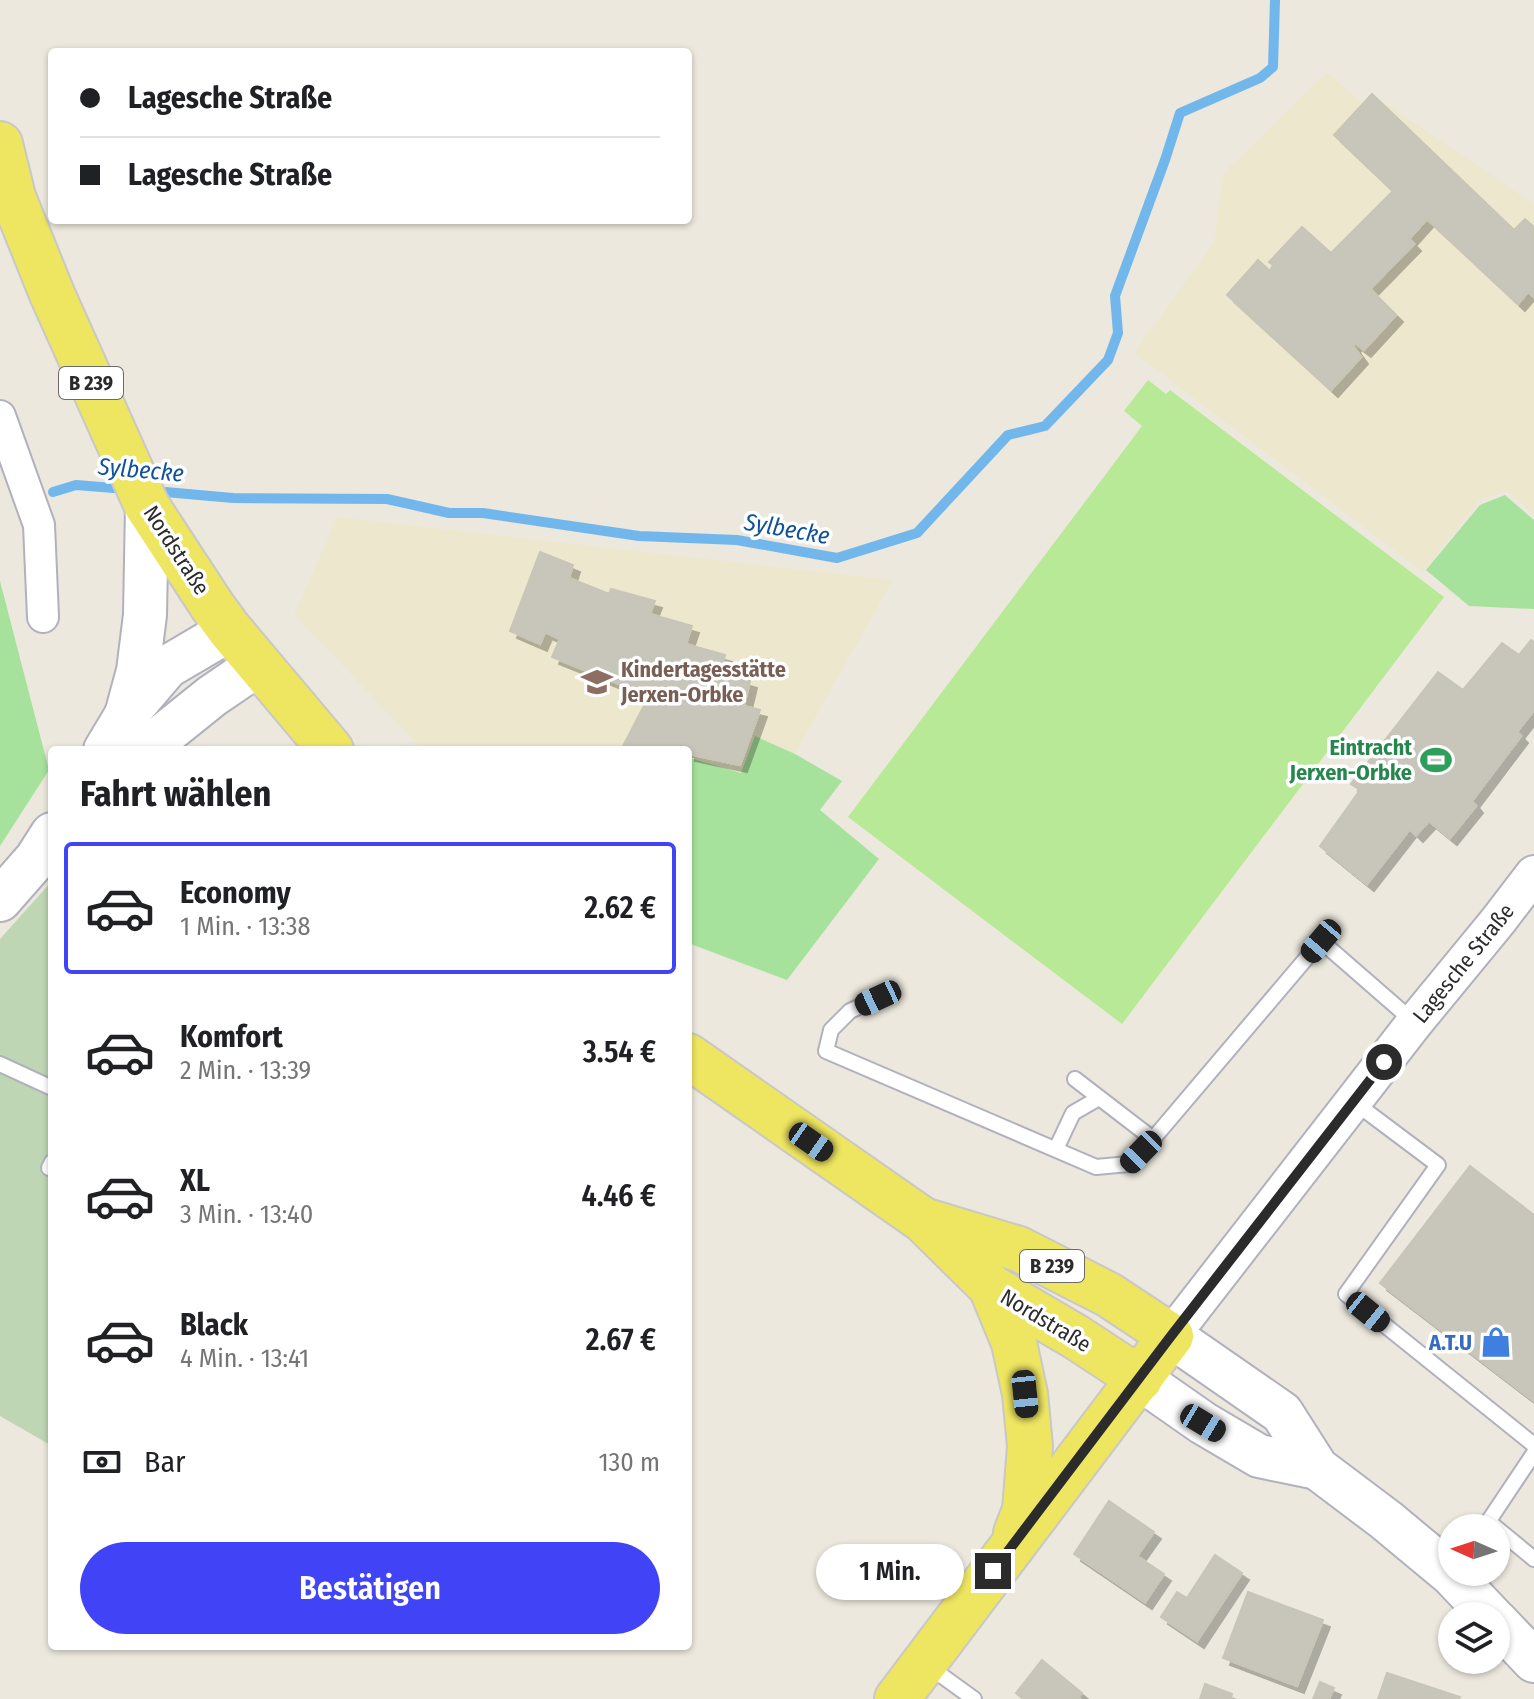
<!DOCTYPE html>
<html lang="de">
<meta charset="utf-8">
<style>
body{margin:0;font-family:"Fira Sans Condensed",sans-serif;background:#f2f2f2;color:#202124;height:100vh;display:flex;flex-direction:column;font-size:30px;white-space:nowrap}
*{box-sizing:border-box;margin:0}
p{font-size:26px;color:#757577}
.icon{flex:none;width:44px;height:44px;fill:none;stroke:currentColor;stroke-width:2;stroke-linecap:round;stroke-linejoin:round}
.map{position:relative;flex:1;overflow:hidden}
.details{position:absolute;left:48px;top:746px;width:644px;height:904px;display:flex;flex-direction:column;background:#fff;border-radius:8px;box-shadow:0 2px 6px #0004}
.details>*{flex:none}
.hud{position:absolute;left:48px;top:48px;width:644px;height:176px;border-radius:8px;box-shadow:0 2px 6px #0004;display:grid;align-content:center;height:176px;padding:0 32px;background:#fff}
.needle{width:52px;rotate:273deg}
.controls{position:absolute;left:1438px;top:1514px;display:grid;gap:16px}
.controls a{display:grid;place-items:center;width:72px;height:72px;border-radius:50%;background:#fff;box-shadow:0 2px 6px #0004;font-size:40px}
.end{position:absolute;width:36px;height:36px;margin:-18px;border:10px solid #2b2b2b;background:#fff;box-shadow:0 0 0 4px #fff}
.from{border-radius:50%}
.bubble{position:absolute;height:56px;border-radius:28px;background:#fff;box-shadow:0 2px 6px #0004;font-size:26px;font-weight:600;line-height:56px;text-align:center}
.car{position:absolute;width:24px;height:48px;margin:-24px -12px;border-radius:10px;box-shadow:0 0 6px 2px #0007;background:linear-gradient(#222 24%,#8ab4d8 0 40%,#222 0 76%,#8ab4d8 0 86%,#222 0)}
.hud b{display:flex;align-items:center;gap:28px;height:76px;font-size:30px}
.hud b+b{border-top:2px solid #e0e0e0}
.hud i{width:20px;height:20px;background:#202124}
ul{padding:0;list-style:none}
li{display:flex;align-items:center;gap:24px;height:132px;margin:0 16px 12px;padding:0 16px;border:4px solid transparent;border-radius:8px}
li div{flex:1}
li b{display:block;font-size:30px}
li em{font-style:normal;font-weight:600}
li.on{border-color:#4043f6}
li>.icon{width:72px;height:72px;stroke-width:1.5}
h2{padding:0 32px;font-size:36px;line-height:96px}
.pay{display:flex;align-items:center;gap:20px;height:88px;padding:0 32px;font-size:30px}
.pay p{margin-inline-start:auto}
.cta{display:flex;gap:16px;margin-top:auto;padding:16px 32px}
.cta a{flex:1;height:92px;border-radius:48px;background:#4043f6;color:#fff;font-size:32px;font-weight:600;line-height:92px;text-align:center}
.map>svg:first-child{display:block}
.education{fill:#ede8cd}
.green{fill:#a6e29b}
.cemetery{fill:#bfd6b4}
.pitch{fill:#b8e996}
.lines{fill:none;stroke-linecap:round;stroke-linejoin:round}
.stream{stroke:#72b7ec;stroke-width:10}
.building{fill:#c8c6bb;stroke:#c8c5b7;stroke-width:2;filter:url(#shadow)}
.service-casing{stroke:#b1b1be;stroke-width:18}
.minor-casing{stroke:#b1b1be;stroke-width:34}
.tertiary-casing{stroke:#b1b1be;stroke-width:40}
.secondary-casing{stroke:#b1b1be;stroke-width:46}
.primary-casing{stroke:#c8c8c8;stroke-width:48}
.service{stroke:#fff;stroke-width:14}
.minor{stroke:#fff;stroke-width:30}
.tertiary{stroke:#fff;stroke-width:36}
.secondary{stroke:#fff;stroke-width:42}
.primary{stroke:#eee561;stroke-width:44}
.route{stroke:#2b2b2b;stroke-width:10}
.labels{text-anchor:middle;stroke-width:7;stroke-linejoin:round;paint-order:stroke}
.shield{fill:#fff;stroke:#6b6b6b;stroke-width:2}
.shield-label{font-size:20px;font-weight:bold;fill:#2b2b2b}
.street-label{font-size:22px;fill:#2b2b2b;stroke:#fff}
.education-label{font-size:22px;font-weight:bold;fill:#785e54;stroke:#fff;text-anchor:start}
.leisure-label{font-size:22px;font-weight:bold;fill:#27864d;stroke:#fff;text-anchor:end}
.shop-label{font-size:22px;font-weight:bold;fill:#366cbe;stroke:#fff;text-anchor:end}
.water-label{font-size:24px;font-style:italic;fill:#105299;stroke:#fff}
</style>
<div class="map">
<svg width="1534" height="1699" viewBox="0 0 1534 1699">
<defs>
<filter id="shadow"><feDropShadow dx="7" dy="7" stdDeviation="0" flood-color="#0004"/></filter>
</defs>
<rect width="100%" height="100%" fill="#ece8dd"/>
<g class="education">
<polygon points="1327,72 1363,103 1373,95 1534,204 1534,516 1508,491 1480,500 1423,572 1134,353 1214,242 1223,173"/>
<polygon points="337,517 893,580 688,942 688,750 423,750 294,615"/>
</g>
<g class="green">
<polygon points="1505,495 1534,520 1534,609 1469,606 1426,570 1480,505"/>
<polygon points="0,581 49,770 0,846"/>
<polygon points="755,736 795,754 842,781 820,810 879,859 787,980 688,943 688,764 690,758 741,773"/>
</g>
<polygon class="cemetery" points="52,881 52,1446 0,1416 0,939"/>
<polygon class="pitch" points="1148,380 1166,394 1170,390 1444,597 1122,1024 848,817 1142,426 1124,411"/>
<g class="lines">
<g class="stream">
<polyline points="154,491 233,498 387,499 449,513 483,513 639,536 737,540 837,558 917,533 1008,435 1045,426 1108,360 1118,333 1115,296 1165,160 1180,113 1260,78 1273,67 1275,0"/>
<polyline points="53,492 76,485 126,489"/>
</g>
</g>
<g class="building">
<polygon points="1372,94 1514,230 1525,219 1534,227 1534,297 1528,292 1518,304 1427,219 1409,239 1414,244 1370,289 1396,315 1364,350 1355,343 1353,346 1361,357 1331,390 1227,295 1258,260 1270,271 1273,265 1269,262 1302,227 1331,253 1393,191 1334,135"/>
<polygon points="540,552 573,565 569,578 609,594 611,589 655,601 650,614 692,626 686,644 725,655 721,673 750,681 744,706 760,710 740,765 688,754 688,750 621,750 649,696 552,657 560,639 545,632 540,644 510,631"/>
<polygon points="1531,640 1534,642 1534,710 1517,732 1521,736 1472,801 1476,806 1450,838 1429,821 1416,835 1410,829 1367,884 1320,846 1360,790 1351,784 1438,672 1463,690 1502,643 1519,655"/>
<polygon points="1470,1166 1534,1215 1534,1401 1380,1283"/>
<polygon points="1109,1501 1154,1532 1137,1556 1164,1574 1145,1602 1074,1554"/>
<polygon points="1215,1555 1242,1573 1197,1641 1161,1617 1177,1592 1187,1598"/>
<polygon points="1248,1592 1323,1620 1297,1686 1223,1658"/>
<polygon points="1042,1660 1082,1693 1078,1697 1080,1699 1023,1699 1016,1693"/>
<polygon points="1387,1673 1460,1697 1459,1699 1378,1699"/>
<polygon points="1320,1682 1334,1688 1329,1699 1313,1699"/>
<polygon points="1205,1684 1232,1694 1231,1699 1200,1699"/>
</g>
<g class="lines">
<defs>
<g id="service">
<polyline points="878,998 850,1011 831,1030 826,1051 1096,1167 1129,1164 1153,1139"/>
<polyline points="0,1064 52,1088"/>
<polyline points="1075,1079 1153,1139 1321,941 1414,1022"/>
<polyline points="1354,1102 1438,1165 1346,1294 1534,1445"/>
<polyline points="1056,1149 1073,1113 1099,1098"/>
<polyline points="49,1168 52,1162"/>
<polyline points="1489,1522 1534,1559"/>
<polyline points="1484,1528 1534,1453"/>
<polyline points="927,1665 974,1699"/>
</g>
<polyline id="minor" points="0,416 39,525 43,617"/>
<polyline id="tertiary" points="1171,1336 1415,1022 1498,921 1534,874"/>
<g id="secondary">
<polyline points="126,715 138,671 145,615 147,506"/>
<polyline points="105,750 126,715 167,667 230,630"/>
<polyline points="138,750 161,737 212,696 259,664"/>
<polyline points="0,900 36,859 52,834"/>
<polyline points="1171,1336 1282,1413 1317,1468 1386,1520 1451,1574 1491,1616"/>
<polyline points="1140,1379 1203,1423 1259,1456 1317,1468"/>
<polyline points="1496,1621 1534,1661"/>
</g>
<g id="primary">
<polyline points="0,144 13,197 52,294 147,506 213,607 230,630 331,750"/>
<polyline points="688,1056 923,1220 991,1287 1076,1337 1140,1379"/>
<polyline points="991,1287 1014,1343 1025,1394 1030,1446 1025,1510 1016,1533"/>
<polyline points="897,1699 1171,1336 1109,1295 1019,1249 923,1220"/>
</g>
</defs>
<use href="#service" class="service-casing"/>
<use href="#minor" class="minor-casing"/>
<use href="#tertiary" class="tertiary-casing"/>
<use href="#secondary" class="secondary-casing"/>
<use href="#primary" class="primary-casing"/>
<use href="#service" class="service"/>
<use href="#minor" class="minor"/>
<use href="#tertiary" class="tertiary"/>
<use href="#secondary" class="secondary"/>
<use href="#primary" class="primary"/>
</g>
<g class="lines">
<polyline class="route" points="993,1571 1171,1336 1384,1062"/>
</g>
<defs>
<symbol id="school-bare" viewBox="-9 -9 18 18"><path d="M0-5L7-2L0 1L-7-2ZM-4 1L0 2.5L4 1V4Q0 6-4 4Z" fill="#8d6e63" stroke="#fff" stroke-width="2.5" paint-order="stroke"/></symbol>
<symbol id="stadium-bare" viewBox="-9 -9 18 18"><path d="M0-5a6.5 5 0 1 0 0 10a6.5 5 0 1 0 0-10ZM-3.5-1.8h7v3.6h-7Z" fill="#2e9e5b" stroke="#fff" stroke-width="2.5" paint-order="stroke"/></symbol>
<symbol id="shop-bare" viewBox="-9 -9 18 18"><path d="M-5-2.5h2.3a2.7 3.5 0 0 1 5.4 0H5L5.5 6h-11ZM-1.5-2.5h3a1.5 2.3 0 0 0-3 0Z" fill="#3f7fe0" stroke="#fff" stroke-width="2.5" paint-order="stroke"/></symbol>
</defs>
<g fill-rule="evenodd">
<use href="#school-bare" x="575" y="660" width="44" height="44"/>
<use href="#stadium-bare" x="1414" y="738" width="44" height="44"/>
<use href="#shop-bare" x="1474" y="1320" width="44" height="44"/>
</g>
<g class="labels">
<g class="shield">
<rect x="59" y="367" width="64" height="32" rx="6"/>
<rect x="1020" y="1250" width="64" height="32" rx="6"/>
</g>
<g class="shield-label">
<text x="91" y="390">B 239</text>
<text x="1052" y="1273">B 239</text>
</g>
<g class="street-label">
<text transform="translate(177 550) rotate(57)" y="8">Nordstraße</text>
<text transform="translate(1463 963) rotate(-51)" y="8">Lagesche Straße</text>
<text transform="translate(1046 1320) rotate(31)" y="8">Nordstraße</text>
</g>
<g class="education-label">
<text x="621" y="677">Kindertagesstätte<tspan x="621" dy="25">Jerxen-Orbke</tspan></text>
</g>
<g class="leisure-label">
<text x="1412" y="755">Eintracht<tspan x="1412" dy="25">Jerxen-Orbke</tspan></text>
</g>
<g class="shop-label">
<text x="1472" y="1350">A.T.U</text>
</g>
<g class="water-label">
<text transform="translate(141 470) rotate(5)" y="8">Sylbecke</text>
<text transform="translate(787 529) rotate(10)" y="8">Sylbecke</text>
</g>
</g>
</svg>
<div class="controls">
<a><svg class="needle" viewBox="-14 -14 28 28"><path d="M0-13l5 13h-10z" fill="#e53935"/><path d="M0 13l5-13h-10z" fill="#757577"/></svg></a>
<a><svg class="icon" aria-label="layers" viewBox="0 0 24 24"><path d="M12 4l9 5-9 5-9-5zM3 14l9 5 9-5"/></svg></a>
</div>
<i class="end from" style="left:1384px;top:1062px"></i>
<i class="end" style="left:993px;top:1571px"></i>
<div class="bubble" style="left:816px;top:1544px;width:148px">1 Min.</div>
<i class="car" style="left:1321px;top:941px;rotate:220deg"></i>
<i class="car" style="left:878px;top:998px;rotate:245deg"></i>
<i class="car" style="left:811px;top:1142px;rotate:125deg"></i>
<i class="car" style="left:1141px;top:1152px;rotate:224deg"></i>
<i class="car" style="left:1368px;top:1312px;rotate:129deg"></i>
<i class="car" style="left:1025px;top:1394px;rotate:174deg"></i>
<i class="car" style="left:1203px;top:1423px;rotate:121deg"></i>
<div class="hud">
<b><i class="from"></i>Lagesche Straße</b>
<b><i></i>Lagesche Straße</b>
</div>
<section class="details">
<h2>Fahrt wählen</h2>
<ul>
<li class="on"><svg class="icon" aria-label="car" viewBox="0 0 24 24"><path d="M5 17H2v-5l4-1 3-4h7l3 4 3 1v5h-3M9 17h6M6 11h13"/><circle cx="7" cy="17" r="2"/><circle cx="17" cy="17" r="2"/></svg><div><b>Economy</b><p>1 Min. · 13:38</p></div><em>2.62 €</em></li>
<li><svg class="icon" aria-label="car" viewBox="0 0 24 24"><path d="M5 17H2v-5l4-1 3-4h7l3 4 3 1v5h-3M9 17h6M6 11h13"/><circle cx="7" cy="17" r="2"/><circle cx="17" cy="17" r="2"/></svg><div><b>Komfort</b><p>2 Min. · 13:39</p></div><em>3.54 €</em></li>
<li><svg class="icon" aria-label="car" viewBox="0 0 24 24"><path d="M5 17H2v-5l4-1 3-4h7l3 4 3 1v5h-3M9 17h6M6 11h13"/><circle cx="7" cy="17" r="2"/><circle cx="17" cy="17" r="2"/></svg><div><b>XL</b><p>3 Min. · 13:40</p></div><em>4.46 €</em></li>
<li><svg class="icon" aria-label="car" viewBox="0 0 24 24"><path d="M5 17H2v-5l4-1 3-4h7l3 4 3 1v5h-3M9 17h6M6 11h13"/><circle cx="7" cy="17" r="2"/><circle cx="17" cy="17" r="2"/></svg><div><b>Black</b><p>4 Min. · 13:41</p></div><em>2.67 €</em></li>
</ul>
<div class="pay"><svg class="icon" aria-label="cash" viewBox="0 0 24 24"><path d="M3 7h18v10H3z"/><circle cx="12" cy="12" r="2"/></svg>Bar<p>130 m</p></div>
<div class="cta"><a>Bestätigen</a></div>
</section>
</div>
